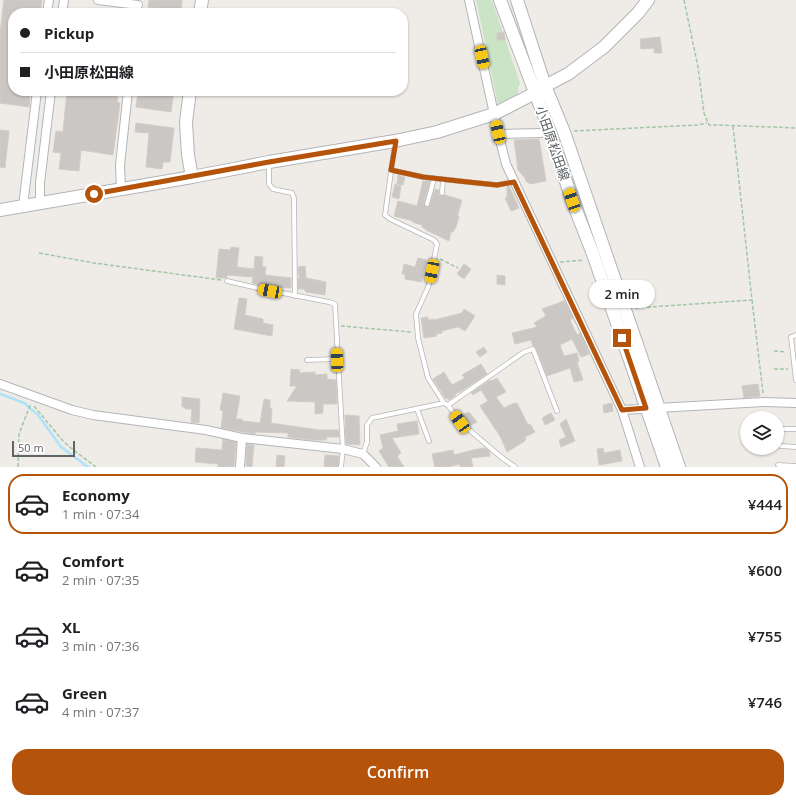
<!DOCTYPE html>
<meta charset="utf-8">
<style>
body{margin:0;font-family:"Open Sans","Noto Sans JP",sans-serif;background:#f6f6f6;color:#202124;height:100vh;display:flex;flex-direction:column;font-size:15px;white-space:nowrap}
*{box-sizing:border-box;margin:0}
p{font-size:13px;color:#757577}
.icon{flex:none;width:22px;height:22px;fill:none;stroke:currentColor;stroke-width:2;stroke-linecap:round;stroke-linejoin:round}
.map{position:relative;height:467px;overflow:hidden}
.drawer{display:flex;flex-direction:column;background:#fff;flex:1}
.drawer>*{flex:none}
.guide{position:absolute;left:8px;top:8px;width:400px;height:88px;border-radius:16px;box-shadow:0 1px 3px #0004;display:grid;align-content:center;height:88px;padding:0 12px;background:#fff}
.tools{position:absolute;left:740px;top:411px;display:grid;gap:8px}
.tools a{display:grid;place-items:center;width:44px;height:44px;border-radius:50%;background:#fff;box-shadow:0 1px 3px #0004;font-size:20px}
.scale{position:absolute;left:12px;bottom:10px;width:63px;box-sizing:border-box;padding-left:4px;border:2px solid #5e6366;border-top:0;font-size:11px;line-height:14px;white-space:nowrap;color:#5e6366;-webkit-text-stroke:3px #fff;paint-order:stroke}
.end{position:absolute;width:18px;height:18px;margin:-9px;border:5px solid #b45309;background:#fff;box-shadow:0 0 0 2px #fff}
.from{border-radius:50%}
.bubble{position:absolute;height:28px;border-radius:14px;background:#fff;box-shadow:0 1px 3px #0004;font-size:13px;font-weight:600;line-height:28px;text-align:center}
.car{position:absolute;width:12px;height:24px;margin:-12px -6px;border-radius:5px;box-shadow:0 0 3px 1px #0007;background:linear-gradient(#f5c518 24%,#345 0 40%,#f5c518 0 76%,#345 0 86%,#f5c518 0)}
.guide b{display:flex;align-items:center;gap:14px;height:38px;font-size:15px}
.guide b+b{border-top:1px solid #e0e0e0}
.guide i{width:10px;height:10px;background:#202124}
ul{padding:7px 0 0;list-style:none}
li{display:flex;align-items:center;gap:12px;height:60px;margin:0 8px 6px;padding:0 4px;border:2px solid transparent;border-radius:16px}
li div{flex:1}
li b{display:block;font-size:15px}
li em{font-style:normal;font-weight:600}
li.on{border-color:#b45309}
li>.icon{width:36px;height:36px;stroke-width:1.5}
.cta{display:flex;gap:8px;margin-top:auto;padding:8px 12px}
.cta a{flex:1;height:46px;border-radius:16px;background:#b45309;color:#fff;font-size:16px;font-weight:600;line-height:46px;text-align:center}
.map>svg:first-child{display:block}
.green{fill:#cae4c5}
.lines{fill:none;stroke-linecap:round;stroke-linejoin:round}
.stream{stroke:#ade3f8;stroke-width:2.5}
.building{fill:#cbc7c4;stroke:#d3cdc5}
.lane-casing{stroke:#b2b5b8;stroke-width:5.5}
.street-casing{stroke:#b2b5b8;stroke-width:10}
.secondary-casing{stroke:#b1b5b8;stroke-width:14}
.path{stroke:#a1c7a5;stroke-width:1.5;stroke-dasharray:4 2;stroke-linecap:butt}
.lane{stroke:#fff;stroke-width:4}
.street{stroke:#fff;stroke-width:8}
.secondary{stroke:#fff;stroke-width:12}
.route{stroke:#b45309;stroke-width:5}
.labels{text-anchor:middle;stroke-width:3.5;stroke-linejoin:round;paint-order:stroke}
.street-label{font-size:13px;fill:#5e6366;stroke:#fff}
</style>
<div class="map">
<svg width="796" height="467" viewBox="0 0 796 467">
<rect width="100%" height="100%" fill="#efece7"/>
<polygon class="green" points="476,0 492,0 520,83 518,89 518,96 498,105"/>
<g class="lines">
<polyline class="stream" points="0,394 24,403 38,415 61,447 88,467"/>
</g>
<g class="building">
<polygon points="4,0 42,0 40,13 13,13 13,91 30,91 29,107 0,103 0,33"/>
<polygon points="149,0 182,0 181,13 154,13 155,8 148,7"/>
<polygon points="504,32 505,40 497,40 497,33"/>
<polygon points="660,37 662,53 654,53 654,48 641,49 640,39"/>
<polygon points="67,91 118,91 117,102 120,103 113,155 81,150 79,171 59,169 61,153 53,152 56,131 63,132"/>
<polygon points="138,91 174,91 171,112 136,107"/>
<polygon points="136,123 174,128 170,162 163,162 162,169 146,167 149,133 135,132"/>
<polygon points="0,130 9,131 5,168 0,167"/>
<polygon points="539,139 546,181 530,184 526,181 525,178 518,170 514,140"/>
<polygon points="398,175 405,177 403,185 397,184"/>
<polygon points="423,181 430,181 424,203 426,207 428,207 430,205 435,189 439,190 438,194 440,196 445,195 462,200 457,217 459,216 456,227 453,232 451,232 449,241 426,230 426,229 422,227 422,225 412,222 413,221 394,216 398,201 417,206"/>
<polygon points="395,184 401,186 399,199 392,197"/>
<polygon points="509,186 519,208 511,211 505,198 507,197 507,187"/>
<polygon points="231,247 239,248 237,267 254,269 255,256 263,257 262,266 266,267 265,275 291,278 291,288 264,286 252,283 253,277 227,275 227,278 216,278 219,249 230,250"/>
<polygon points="418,258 426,260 421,282 405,279 405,274 402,274 404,264 415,267"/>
<polygon points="464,264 471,269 464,279 457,274"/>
<polygon points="305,266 306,278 326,282 325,295 306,292 304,289 298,289 298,278 300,278 298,273 298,267"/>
<polygon points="497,275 505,276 505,285 497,284"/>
<polygon points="239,298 247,299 245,315 263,319 263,323 273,325 272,336 234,329"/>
<polygon points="564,301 573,318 570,320 577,335 580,333 589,354 581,357 572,339 560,345 564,356 577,353 579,361 577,362 583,380 574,382 570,368 547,376 536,348 533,346 531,340 515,344 512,333 537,327 534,323 546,316 542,309"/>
<polygon points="464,309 475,316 465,331 458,327 442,331 442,333 436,334 437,336 424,338 421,318 428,317 428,320 434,319 434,320 462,313"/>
<polygon points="484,347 487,352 480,357 476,352"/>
<polygon points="481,364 487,374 463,390 455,394 456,395 449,400 447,398 446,399 433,379 444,372 452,385 465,378 462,375"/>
<polygon points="291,369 300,370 299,373 315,372 315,375 327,374 327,379 336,380 337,404 323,404 323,413 315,414 315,402 287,401 297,386 290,386"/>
<polygon points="497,378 506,392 496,397 504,408 514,403 514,404 517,403 528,425 530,424 535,432 525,437 526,439 524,440 525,441 507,452 500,436 480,406 488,401 481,390 473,395 471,393 490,380 491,381"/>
<polygon points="758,384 760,396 744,398 742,386"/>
<polygon points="223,393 240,396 236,419 242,419 242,421 260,423 264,399 270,400 270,408 272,409 271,423 319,430 338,430 339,437 326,437 327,440 312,440 288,437 288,433 256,432 255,434 221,428 223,411 220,410"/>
<polygon points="182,397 200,399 199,423 191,422 192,409 185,409 185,407 182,407"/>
<polygon points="612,403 613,411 604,413 603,405"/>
<polygon points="469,412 477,422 471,425 462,415"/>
<polygon points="551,413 555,420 545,425 542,418"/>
<polygon points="345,415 359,416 360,445 346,444"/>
<polygon points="566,419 575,441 561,447 559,440 566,437 560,424"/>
<polygon points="417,421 419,434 392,438 401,453 397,456 404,467 389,467 379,451 383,448 380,435 398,431 397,424"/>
<polygon points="223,439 236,442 234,467 218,467 218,464 195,462 196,448 222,450"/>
<polygon points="247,444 254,445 252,467 246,466"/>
<polygon points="485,448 489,451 490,456 471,458 473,467 460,467 460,464 448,467 435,467 432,454 453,450 454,455 473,450"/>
<polygon points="603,448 604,453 620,450 622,461 599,465 597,449"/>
<polygon points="277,455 285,456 284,467 276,467"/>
<polygon points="325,455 339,456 338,467 324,467"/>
</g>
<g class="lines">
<defs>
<g id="lane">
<polyline points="395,143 385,215 390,219 434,240 437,244 429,285 416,314 418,338 428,378 444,403 448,405 460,422 501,457 515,467"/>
<polyline points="269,163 269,184 273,189 292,193 294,198 295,296"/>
<polyline points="391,170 423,177 468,182 497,185 513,182"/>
<polyline points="442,193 443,180"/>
<polyline points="427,204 434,179"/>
<polyline points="227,281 257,288 329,302 335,304 343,449 341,467"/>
<polyline points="796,335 791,337 796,380"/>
<polyline points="307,360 337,359"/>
<polyline points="448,405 524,352 533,349 557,411"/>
<polyline points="417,409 429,441"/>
<polyline points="779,429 796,429"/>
<polyline points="780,446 796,447"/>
<polyline points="363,454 367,442 367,425 372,418 444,403"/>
<polyline points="778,465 796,466"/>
</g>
<g id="street">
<polyline points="98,0 138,5"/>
<polyline points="469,0 498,132 506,164 622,410 640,467"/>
<polyline points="47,13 49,0"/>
<polyline points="62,13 64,0"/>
<polyline points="498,134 541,133"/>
<polyline points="121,189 120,165 128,91"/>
<polyline points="40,203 40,183 51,91"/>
<polyline points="23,206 37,91"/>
<polyline points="0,384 72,410 93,415 206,430 242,438 343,449 363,454 376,467"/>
<polyline points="622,410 764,402 796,403"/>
<polyline points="240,467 242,438"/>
</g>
<g id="secondary">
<polyline points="500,0 549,129 572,200 593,254 667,467"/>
<polyline points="517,0 545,86 564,132 679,467"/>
<polyline points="200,13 202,0"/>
<polyline points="190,91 186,122 188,155 192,177"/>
<polyline points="0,210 192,177 269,162 395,141 437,132 494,114 535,93 545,86 568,74 604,47 638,13 648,0"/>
</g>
</defs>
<use href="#lane" class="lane-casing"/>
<use href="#street" class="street-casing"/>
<use href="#secondary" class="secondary-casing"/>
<g class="path">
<polyline points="684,0 698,67 704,113 709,125 719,125 796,128"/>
<polyline points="574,131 697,125 707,123"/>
<polyline points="39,253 94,263 221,280"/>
<polyline points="440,259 458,268"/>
<polyline points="560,262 584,260"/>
<polyline points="752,300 763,393"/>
<polyline points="635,308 752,300 733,126"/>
<polyline points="341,326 411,332"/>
<polyline points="774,351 786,352"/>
<polyline points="774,369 788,369"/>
<polyline points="34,406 63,441 71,448 96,467"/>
<polyline points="18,467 19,434 31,403"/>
</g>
<use href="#lane" class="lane"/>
<use href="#street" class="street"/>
<use href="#secondary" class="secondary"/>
</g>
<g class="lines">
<polyline class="route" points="94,194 269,162 396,141 391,170 423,177 468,182 497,185 514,182 622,410 646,408 622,338"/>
</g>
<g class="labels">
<g class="street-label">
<text transform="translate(553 143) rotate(71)" y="5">小田原松田線</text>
</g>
</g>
</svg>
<div class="tools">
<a><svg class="icon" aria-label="layers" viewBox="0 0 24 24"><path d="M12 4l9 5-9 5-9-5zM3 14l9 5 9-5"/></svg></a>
</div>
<div class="scale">50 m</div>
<i class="end from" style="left:94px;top:194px"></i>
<i class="end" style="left:622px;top:338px"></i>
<div class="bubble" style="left:589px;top:280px;width:66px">2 min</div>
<i class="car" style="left:482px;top:57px;rotate:168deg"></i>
<i class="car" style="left:498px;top:132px;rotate:348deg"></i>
<i class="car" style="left:572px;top:200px;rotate:342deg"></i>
<i class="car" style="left:432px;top:271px;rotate:191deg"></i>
<i class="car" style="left:270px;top:291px;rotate:281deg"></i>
<i class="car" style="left:337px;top:360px;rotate:358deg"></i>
<i class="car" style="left:460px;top:422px;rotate:325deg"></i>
<div class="guide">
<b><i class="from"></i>Pickup</b>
<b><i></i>小田原松田線</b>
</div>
</div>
<section class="drawer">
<ul>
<li class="on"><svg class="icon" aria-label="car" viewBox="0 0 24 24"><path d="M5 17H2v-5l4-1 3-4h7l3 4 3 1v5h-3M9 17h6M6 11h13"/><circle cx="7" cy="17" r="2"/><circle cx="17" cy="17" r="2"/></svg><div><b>Economy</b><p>1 min · 07:34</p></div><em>¥444</em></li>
<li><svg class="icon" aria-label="car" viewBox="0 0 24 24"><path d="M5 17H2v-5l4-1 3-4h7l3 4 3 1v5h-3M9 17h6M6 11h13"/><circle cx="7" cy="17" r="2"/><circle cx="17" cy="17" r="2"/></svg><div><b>Comfort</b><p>2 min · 07:35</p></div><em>¥600</em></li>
<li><svg class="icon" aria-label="car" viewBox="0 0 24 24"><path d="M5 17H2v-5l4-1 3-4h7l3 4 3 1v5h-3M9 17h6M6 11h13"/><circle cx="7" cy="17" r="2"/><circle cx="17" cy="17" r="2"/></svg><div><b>XL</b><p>3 min · 07:36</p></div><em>¥755</em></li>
<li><svg class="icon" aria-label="car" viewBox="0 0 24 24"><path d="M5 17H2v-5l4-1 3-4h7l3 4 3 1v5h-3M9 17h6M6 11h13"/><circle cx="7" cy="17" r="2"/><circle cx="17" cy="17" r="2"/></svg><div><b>Green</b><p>4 min · 07:37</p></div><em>¥746</em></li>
</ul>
<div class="cta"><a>Confirm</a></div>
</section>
